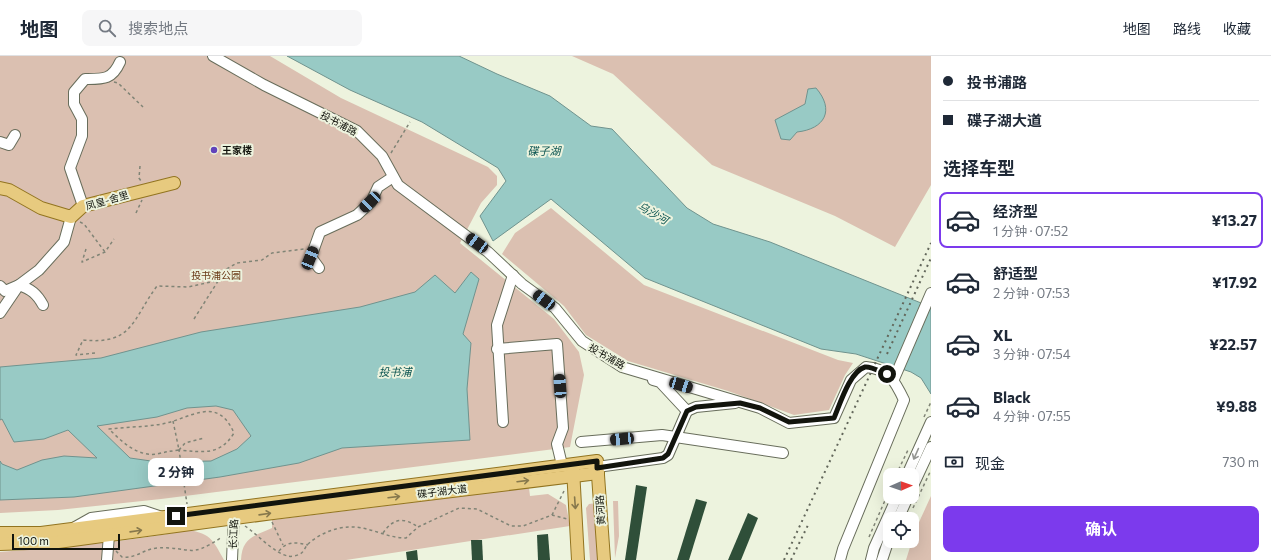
<!DOCTYPE html>
<html lang="zh">
<meta charset="utf-8">
<style>
body{margin:0;font-family:Commissioner,"Noto Sans SC",sans-serif;background:#f6f6f7;color:#1f2937;height:100vh;display:flex;flex-direction:column;font-size:15px;white-space:nowrap}
*{box-sizing:border-box;margin:0}
p{font-size:13px;color:#747a83}
.icon{flex:none;width:22px;height:22px;fill:none;stroke:currentColor;stroke-width:2;stroke-linecap:round;stroke-linejoin:round}
.map{position:relative;flex:1;overflow:hidden}
.details{display:flex;flex-direction:column;background:#fff;width:340px}
.details>*{flex:none}
.guide{display:grid;align-content:center;height:88px;padding:0 12px;background:#fff}
.needle{width:26px;rotate:88deg}
.fabs{position:absolute;left:883px;top:412px;display:grid;gap:8px}
.fabs a{display:grid;place-items:center;width:36px;height:36px;border-radius:8px;background:#fff;box-shadow:0 4px 16px #0002;font-size:20px}
.scale{position:absolute;left:12px;bottom:10px;width:108px;box-sizing:border-box;padding-left:4px;border:2px solid #12140d;border-top:0;font-size:11px;line-height:14px;white-space:nowrap;color:#12140d;-webkit-text-stroke:3px #edf3de;paint-order:stroke}
.end{position:absolute;width:18px;height:18px;margin:-9px;border:5px solid #12140d;background:#fff;box-shadow:0 0 0 2px #fff}
.from{border-radius:50%}
.bubble{position:absolute;height:28px;border-radius:8px;background:#fff;box-shadow:0 4px 16px #0002;font-size:13px;font-weight:700;line-height:28px;text-align:center}
.car{position:absolute;width:12px;height:24px;margin:-12px -6px;border-radius:5px;box-shadow:0 0 3px 1px #0007;background:linear-gradient(#222 24%,#8ab4d8 0 40%,#222 0 76%,#8ab4d8 0 86%,#222 0)}
.guide b{display:flex;align-items:center;gap:14px;height:38px;font-size:15px}
.guide b+b{border-top:1px solid #e0e1e3}
.guide i{width:10px;height:10px;background:#1f2937}
ul{padding:0;list-style:none}
li{display:flex;align-items:center;gap:12px;height:56px;margin:0 8px 6px;padding:0 4px;border:2px solid transparent;border-radius:8px}
li div{flex:1}
li b{display:block;font-size:15px}
li em{font-style:normal;font-weight:700}
li.active{border-color:#7c3aed}
li>.icon{width:36px;height:36px;stroke-width:1.5}
h2{padding:0 12px;font-size:18px;line-height:48px}
.pay{display:flex;align-items:center;gap:10px;height:44px;padding:0 12px;font-size:15px}
.pay p{margin-inline-start:auto}
.primary-button{display:flex;gap:8px;margin-top:auto;padding:8px 12px}
.primary-button a{flex:1;height:46px;border-radius:8px;background:#7c3aed;color:#fff;font-size:16px;font-weight:700;line-height:46px;text-align:center}
header{display:flex;align-items:center;gap:24px;box-sizing:border-box;height:56px;padding:0 20px;background:#fff;border-bottom:1px solid #e0e1e3}
header strong{font-size:19px}
nav{display:flex;gap:22px;margin-inline-start:auto;font-size:14px}
.search{width:280px;height:36px;background:#f6f6f7;display:flex;align-items:center;gap:10px;box-sizing:border-box;padding:0 14px;border-radius:8px;color:#747a83;font-size:15px}
main{display:flex;flex:1;min-height:0}
.map>svg:first-child{display:block}
.green{fill:#dbc0b1}
.water{fill:#98cac5;stroke:#70938e;fill-rule:evenodd}
.building{fill:#2f4f39}
.lines{fill:none;stroke-linecap:round;stroke-linejoin:round}
.minor-casing{stroke:#686d5b;stroke-width:12}
.major-casing{stroke:#927420;stroke-width:14}
.path{stroke:#808476;stroke-width:1.5;stroke-dasharray:3 3;stroke-linecap:butt}
.minor{stroke:#fff;stroke-width:10}
.major{stroke:#e7ca7f;stroke-width:12}
.rail{stroke:#62665a;stroke-width:2;stroke-dasharray:2 4;stroke-linecap:butt}
.oneway{stroke:#949592}
.oneway2{stroke:#87784c}
.route{stroke:#12140d;stroke-width:5}
.poi-dot{fill:#6142bb;stroke:#edf3de;stroke-width:1.5}
.labels{text-anchor:middle;stroke-width:4;stroke-linejoin:round;paint-order:stroke}
.street-label{font-size:10px;fill:#12140d;stroke:#edf3de}
.poi-label{font-size:10px;font-weight:bold;fill:#12140d;stroke:#edf3de;text-anchor:start}
.park-label{font-size:10px;fill:#693816;stroke:#edf3de}
.water-label{font-size:11px;font-style:italic;fill:#09534f;stroke:#edf3de}
</style>
<header>
<strong>地图</strong>
<div class="search"><svg class="icon" aria-label="search" viewBox="0 0 24 24"><circle cx="10" cy="10" r="6"/><path d="M15 15l6 6"/></svg>搜索地点</div>
<nav><a>地图</a><a>路线</a><a>收藏</a></nav>
</header>
<main>
<div class="map">
<svg width="931" height="504" viewBox="0 0 931 504">
<rect width="100%" height="100%" fill="#edf3de"/>
<g class="green">
<polygon points="0,0 270,0 341,42 488,111 497,120 497,129 481,147 460,187 554,263 579,296 584,319 570,391 161,443 58,454 0,457"/>
<polygon points="572,0 931,0 931,129 895,191 835,160 712,109 613,18"/>
<polygon points="551,152 644,229 838,304 853,307 845,319 829,354 794,359 728,335 628,305 586,279 564,250 502,198 515,177"/>
<path d="M529 432 530 440 548 438 566 449 570 470 346 504H241C242 482 254 480 272 472V464Z"/>
<polygon points="931,440 931,504 906,504 915,475"/>
<polygon points="613,445 618,445 619,480 615,502"/>
<polygon points="596,447 602,504 590,504 586,452 589,448"/>
<path d="M189 474C212 478 213 485 224 504H0V496C63 491 127 486 189 474Z"/>
</g>
<g class="water">
<polygon points="287,0 459,0 497,18 550,40 591,70 612,73 687,152 713,168 770,186 931,251 931,338 921,322 911,316 856,298 821,293 645,222 551,143 493,185 480,160 506,125 498,112 422,66 350,34"/>
<path d="M816 32C835 54 825 73 797 76L790 84 781 83 775 64 805 48 808 33Z"/>
<path d="M471 216 479 223 463 278 471 287 467 333 470 384 342 392 299 407 220 421 74 441 0 444V405L2 408 17 414 42 404 64 400 97 402 68 374 44 383 14 386 2 363 0 364V311L101 302 201 276 360 251 415 236 435 219 455 237ZM216 350 233 354 251 380 237 393 211 405 158 406 130 402 97 370 157 361 187 352Z"/>
</g>
<g class="building">
<polygon points="636,429 647,431 636,504 625,504"/>
<polygon points="696,443 707,446 689,504 677,504"/>
<polygon points="748,457 758,462 741,504 728,504"/>
<polygon points="548,478 550,504 538,504 537,479"/>
<polygon points="471,484 482,484 483,504 472,504"/>
<polygon points="417,494 418,504 407,504 406,496"/>
</g>
<g class="lines">
<defs>
<g id="minor">
<path d="M213 0 264 29 357 75 382 100 398 129 488 196 522 228 555 252 582 285 622 311 760 352 789 367 834 362 851 324 866 311C889 313 895 325 904 344L843 493 840 504"/>
<polyline points="0,86 9,89 15,79"/>
<path d="M83 150 70 112 82 80V63L74 48V36L85 23C103 23 112 24 120 6"/>
<polyline points="319,212 311,201 320,176 357,159 371,146 378,131 393,121"/>
<path d="M0 230 5 235 19 229C31 233 37 238 43 249"/>
<polyline points="0,257 19,229 39,214 64,186 71,161"/>
<polyline points="497,293 557,288 563,372 557,388 562,409"/>
<polyline points="894,323 931,237"/>
<polyline points="653,324 660,326 687,355 696,351 735,347"/>
<polyline points="503,366 497,269 513,219"/>
<polyline points="581,386 662,379 783,397"/>
<polyline points="597,411 663,402 668,399 687,355"/>
<polyline points="907,419 931,366"/>
<polyline points="912,432 931,391"/>
<polyline points="898,463 908,441"/>
<polyline points="75,471 91,462 144,455 162,461"/>
<polyline points="107,504 109,479"/>
<polyline points="232,504 234,456"/>
<polyline points="871,504 874,492 897,441"/>
<polyline points="882,504 890,480"/>
</g>
<g id="major">
<polyline points="0,132 9,134 41,152 71,161 83,150 174,127"/>
<polyline points="573,413 578,504"/>
<polyline points="0,477 41,477 597,405 604,504"/>
<polyline points="0,488 58,486 273,457 598,417"/>
</g>
</defs>
<use href="#minor" class="minor-casing"/>
<use href="#major" class="major-casing"/>
<g class="path">
<polyline points="114,26 118,27 143,51"/>
<polyline points="391,97 410,66"/>
<polyline points="140,110 139,122 141,125"/>
<polyline points="136,157 142,144"/>
<polyline points="80,166 84,168 105,196"/>
<polyline points="86,193 82,206 105,196 114,183"/>
<polyline points="194,263 225,214 237,207 262,204 272,197 304,193"/>
<path d="M95 297 76 299 83 284C133 289 132 264 157 230L188 231 220 224"/>
<polyline points="924,361 931,346"/>
<path d="M173 365 179 394C171 395 165 396 157 398 138 401 122 386 109 373 126 371 145 371 162 368 190 363 217 338 234 377 220 400 203 396 179 394L187 448"/>
<polyline points="179,394 185,387 204,382"/>
<polyline points="896,419 908,394"/>
<polyline points="913,452 931,414"/>
<polyline points="552,459 564,435"/>
<polyline points="272,466 283,489"/>
<path d="M245 470C257 478 275 498 288 500 291 501 296 500 300 498 303 497 305 492 307 489 317 479 335 471 349 471 369 470 386 482 406 482L418 471 459 452 477 453 511 470H523L552 459 567 463"/>
<path d="M383 477C393 462 404 461 418 471"/>
<polyline points="869,481 890,433"/>
<polyline points="896,491 898,485"/>
<path d="M116 495 122 501C135 503 144 493 157 492 192 490 188 504 222 481"/>
<path d="M279 495C287 485 296 486 308 489"/>
</g>
<use href="#minor" class="minor"/>
<use href="#major" class="major"/>
<g class="rail">
<polyline points="887,298 931,202"/>
<polyline points="784,504 931,187"/>
<polyline points="791,504 809,467"/>
</g>
</g>
<defs><path id="oneway-shaft" d="M-6 0H5M1.5-3L5.5 0L1.5 3" fill="none" stroke-width="1.6" stroke-linecap="round" stroke-linejoin="round"/></defs>
<use class="oneway" href="#oneway-shaft" transform="translate(916 398) rotate(114)"/>
<g class="oneway2">
<use href="#oneway-shaft" transform="translate(523 425) rotate(-7)"/>
<use href="#oneway-shaft" transform="translate(394 441) rotate(-7)"/>
<use href="#oneway-shaft" transform="translate(575 447) rotate(86)"/>
<use href="#oneway-shaft" transform="translate(265 458) rotate(-8)"/>
<use href="#oneway-shaft" transform="translate(136 475) rotate(-8)"/>
</g>
<g class="lines">
<path class="route" d="M176 460 597 405V412L663 402 668 398 687 355 696 351 740 347 760 352 789 366 834 362C840 348 850 315 865 311 871 310 881 316 887 318"/>
</g>
<circle class="poi-dot" cx="214" cy="94" r="4"/>
<g class="labels">
<g class="street-label">
<text transform="translate(339 67) rotate(28)" y="4">投书浦路</text>
<text transform="translate(107 144) rotate(-16)" y="4">凤皇-舍里</text>
<text transform="translate(607 300) rotate(30)" y="4">投书浦路</text>
<text transform="translate(442 435) rotate(-7)" y="4">碟子湖大道</text>
<text transform="translate(600 454) rotate(-94)" y="4">黄河路</text>
<text transform="translate(233 478) rotate(-87)" y="4">长江路</text>
</g>
<g class="poi-label">
<text x="222" y="98">王家楼</text>
</g>
<g class="park-label">
<text x="216" y="223">投书浦公园</text>
</g>
<g class="water-label">
<text x="544" y="99">碟子湖</text>
<text transform="translate(653 157) rotate(29)" y="4">乌沙河</text>
<text x="395" y="320">投书浦</text>
</g>
</g>
</svg>
<div class="fabs">
<a><svg class="needle" viewBox="-14 -14 28 28"><path d="M0-13l5 13h-10z" fill="#e53935"/><path d="M0 13l5-13h-10z" fill="#747a83"/></svg></a>
<a><svg class="icon" aria-label="locate" viewBox="0 0 24 24"><circle cx="12" cy="12" r="6"/><path d="M12 2v4M12 18v4M2 12h4M18 12h4"/></svg></a>
</div>
<div class="scale">100 m</div>
<i class="end from" style="left:887px;top:318px"></i>
<i class="end" style="left:176px;top:460px"></i>
<div class="bubble" style="left:148px;top:402px;width:56px">2 分钟</div>
<i class="car" style="left:370px;top:146px;rotate:226deg"></i>
<i class="car" style="left:477px;top:187px;rotate:306deg"></i>
<i class="car" style="left:310px;top:202px;rotate:22deg"></i>
<i class="car" style="left:544px;top:244px;rotate:307deg"></i>
<i class="car" style="left:681px;top:329px;rotate:107deg"></i>
<i class="car" style="left:560px;top:330px;rotate:356deg"></i>
<i class="car" style="left:622px;top:383px;rotate:265deg"></i>
</div>
<section class="details">
<div class="guide">
<b><i class="from"></i>投书浦路</b>
<b><i></i>碟子湖大道</b>
</div>
<h2>选择车型</h2>
<ul>
<li class="active"><svg class="icon" aria-label="car" viewBox="0 0 24 24"><path d="M5 17H2v-5l4-1 3-4h7l3 4 3 1v5h-3M9 17h6M6 11h13"/><circle cx="7" cy="17" r="2"/><circle cx="17" cy="17" r="2"/></svg><div><b>经济型</b><p>1 分钟 · 07:52</p></div><em>¥13.27</em></li>
<li><svg class="icon" aria-label="car" viewBox="0 0 24 24"><path d="M5 17H2v-5l4-1 3-4h7l3 4 3 1v5h-3M9 17h6M6 11h13"/><circle cx="7" cy="17" r="2"/><circle cx="17" cy="17" r="2"/></svg><div><b>舒适型</b><p>2 分钟 · 07:53</p></div><em>¥17.92</em></li>
<li><svg class="icon" aria-label="car" viewBox="0 0 24 24"><path d="M5 17H2v-5l4-1 3-4h7l3 4 3 1v5h-3M9 17h6M6 11h13"/><circle cx="7" cy="17" r="2"/><circle cx="17" cy="17" r="2"/></svg><div><b>XL</b><p>3 分钟 · 07:54</p></div><em>¥22.57</em></li>
<li><svg class="icon" aria-label="car" viewBox="0 0 24 24"><path d="M5 17H2v-5l4-1 3-4h7l3 4 3 1v5h-3M9 17h6M6 11h13"/><circle cx="7" cy="17" r="2"/><circle cx="17" cy="17" r="2"/></svg><div><b>Black</b><p>4 分钟 · 07:55</p></div><em>¥9.88</em></li>
</ul>
<div class="pay"><svg class="icon" aria-label="cash" viewBox="0 0 24 24"><path d="M3 7h18v10H3z"/><circle cx="12" cy="12" r="2"/></svg>现金<p>730 m</p></div>
<div class="primary-button"><a>确认</a></div>
</section>
</main>
